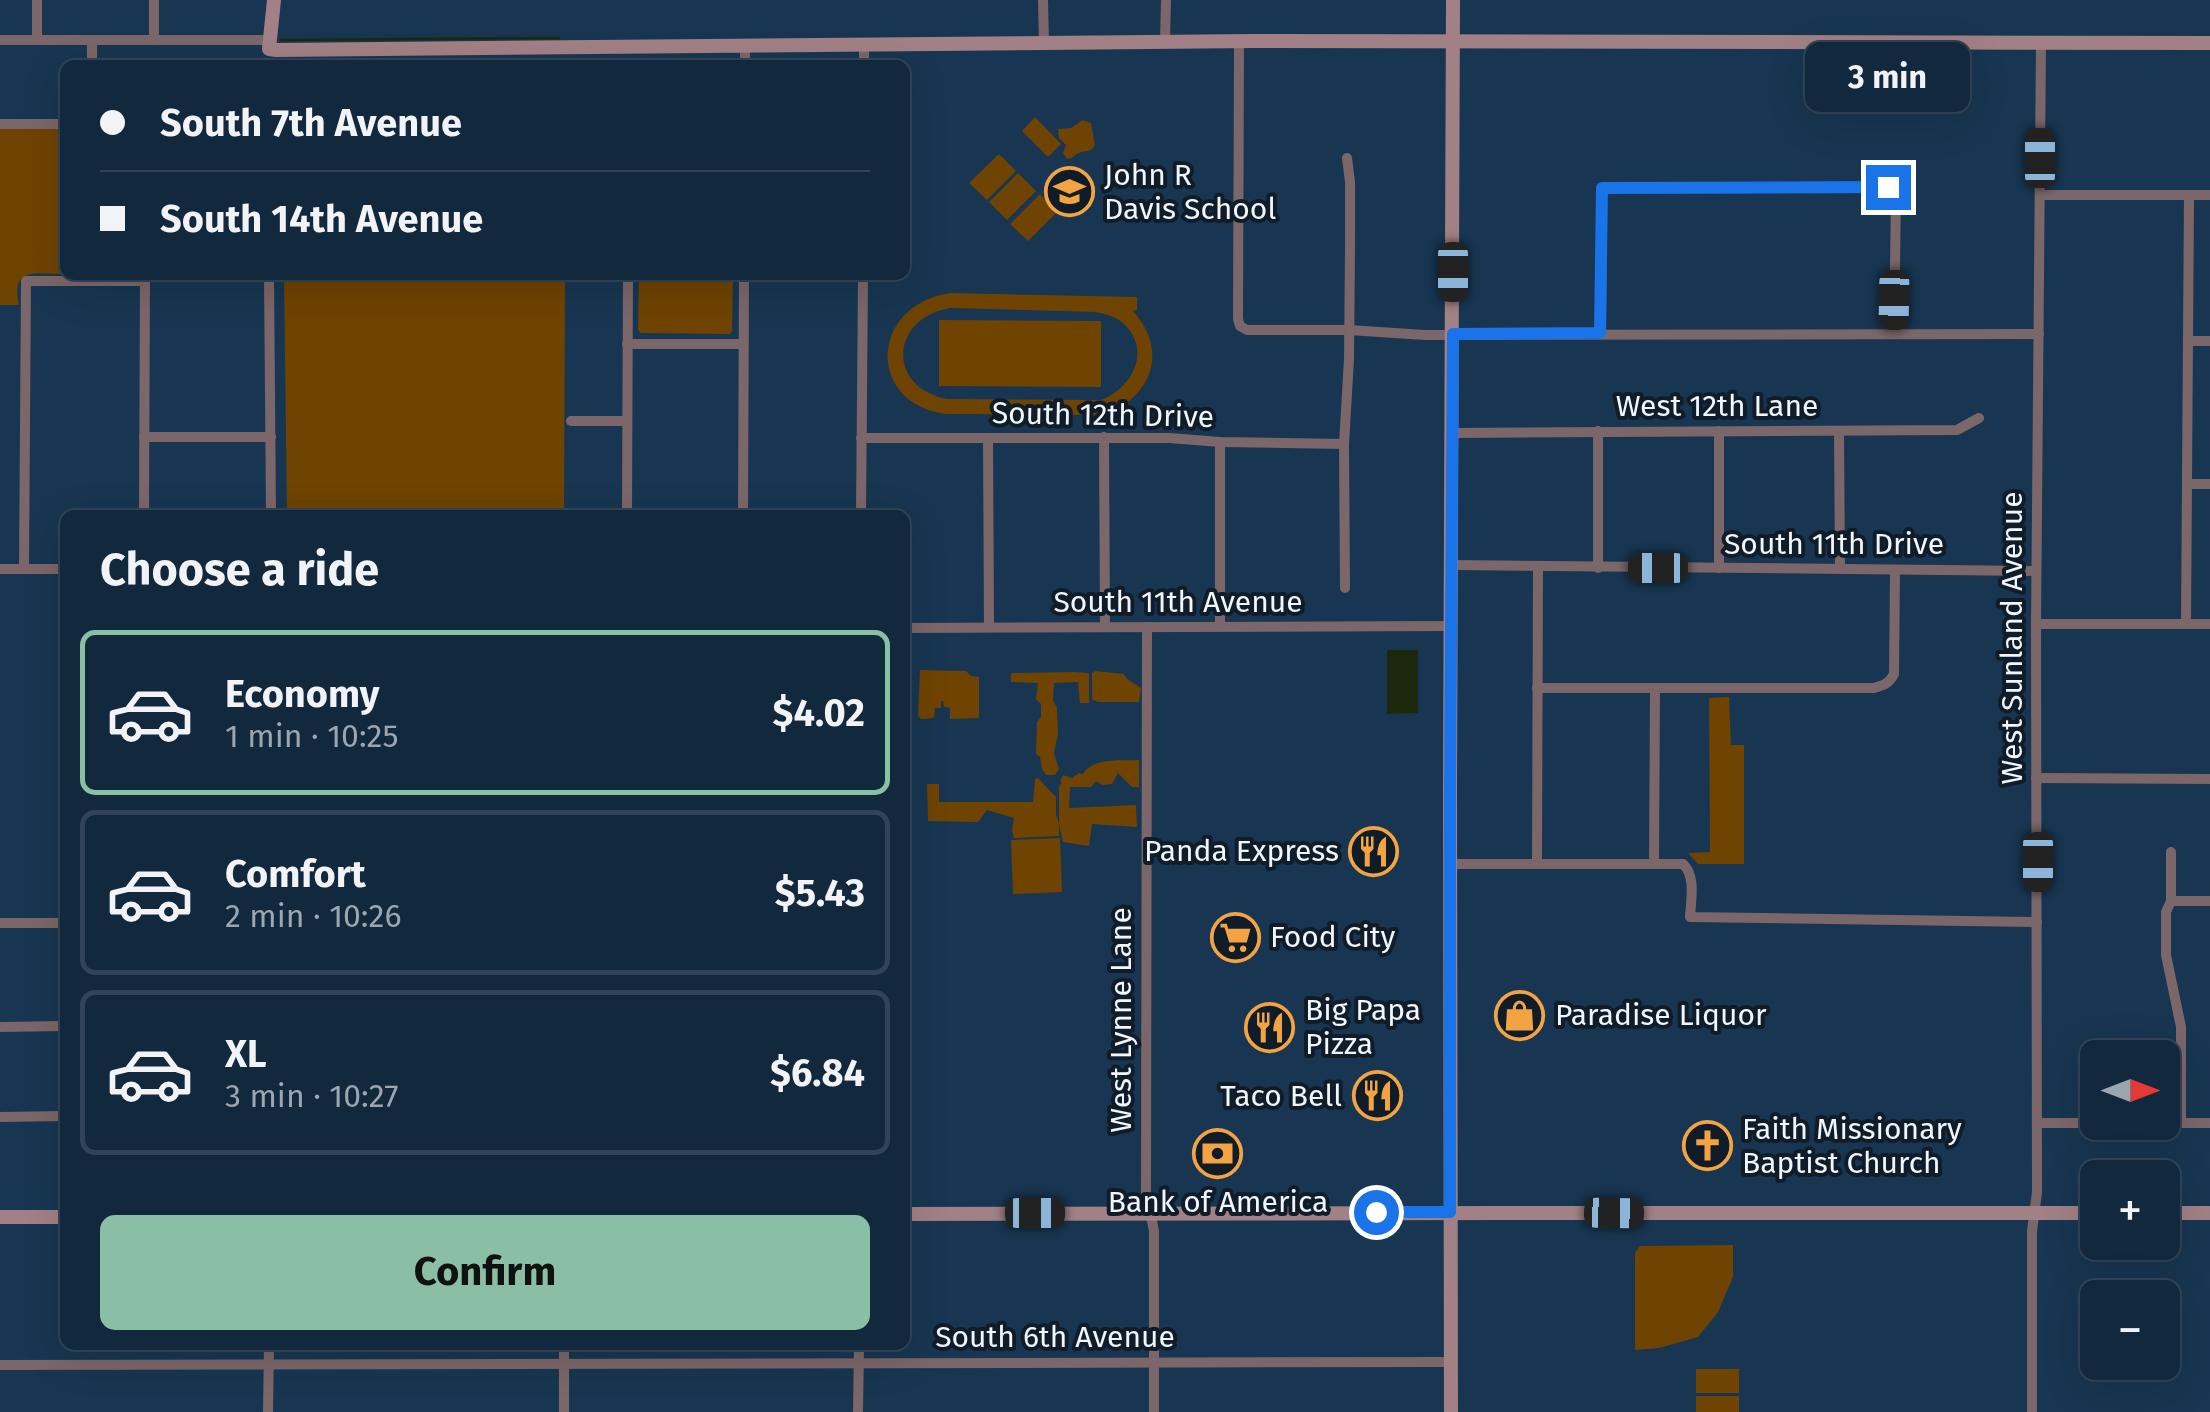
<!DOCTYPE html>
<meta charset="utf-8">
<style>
body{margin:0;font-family:"Fira Sans",sans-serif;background:#1b3044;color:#f1f3f6;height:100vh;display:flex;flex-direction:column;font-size:38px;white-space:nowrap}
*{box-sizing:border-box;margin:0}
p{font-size:32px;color:#9ca6b0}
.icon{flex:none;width:55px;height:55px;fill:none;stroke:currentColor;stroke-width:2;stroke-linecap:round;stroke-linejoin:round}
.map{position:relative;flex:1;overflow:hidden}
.drawer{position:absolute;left:60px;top:510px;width:850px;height:840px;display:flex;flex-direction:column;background:#12283d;border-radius:15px;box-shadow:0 10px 40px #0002,0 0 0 2px #314457}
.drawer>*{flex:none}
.banner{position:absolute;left:60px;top:60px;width:850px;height:220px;border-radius:15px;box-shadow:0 10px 40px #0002,0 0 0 2px #314457;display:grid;align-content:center;height:220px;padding:0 40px;background:#12283d}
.needle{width:65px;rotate:90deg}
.fabs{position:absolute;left:2080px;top:1040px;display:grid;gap:20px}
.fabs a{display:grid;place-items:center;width:100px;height:100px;border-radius:15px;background:#12283d;box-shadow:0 10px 40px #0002,0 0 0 2px #314457;font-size:50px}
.end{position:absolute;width:45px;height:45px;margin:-22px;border:12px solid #1a73e8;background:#fff;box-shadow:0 0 0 5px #fff}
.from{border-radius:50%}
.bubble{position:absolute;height:70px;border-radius:15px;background:#12283d;box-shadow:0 10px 40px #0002,0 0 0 2px #314457;font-size:32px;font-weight:700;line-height:70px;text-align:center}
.car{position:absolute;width:30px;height:60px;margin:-30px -15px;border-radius:12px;box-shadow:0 0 8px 2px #0007;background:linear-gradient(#222 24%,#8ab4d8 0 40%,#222 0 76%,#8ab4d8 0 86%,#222 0)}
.banner b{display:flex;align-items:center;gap:35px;height:95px;font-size:38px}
.banner b+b{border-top:2px solid #314457}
.banner i{width:25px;height:25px;background:#f1f3f6}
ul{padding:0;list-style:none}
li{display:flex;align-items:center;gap:30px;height:165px;margin:0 20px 15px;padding:0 20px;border:5px solid #314457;border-radius:15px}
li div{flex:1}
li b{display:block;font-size:38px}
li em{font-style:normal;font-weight:700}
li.on{border-color:#8abfa5}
li>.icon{width:90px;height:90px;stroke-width:1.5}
h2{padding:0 40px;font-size:45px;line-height:120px}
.primary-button{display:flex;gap:20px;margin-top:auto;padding:20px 40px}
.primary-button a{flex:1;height:115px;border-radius:15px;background:#8abfa5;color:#111;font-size:40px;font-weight:700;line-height:115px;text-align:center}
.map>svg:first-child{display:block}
.green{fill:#6f4301;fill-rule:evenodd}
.water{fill:#1d290c}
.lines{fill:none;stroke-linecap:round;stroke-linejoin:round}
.stream{stroke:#1d290c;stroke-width:2.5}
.street{stroke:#7b6669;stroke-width:10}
.secondary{stroke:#a28186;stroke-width:14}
.route{stroke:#1a73e8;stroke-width:12}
.labels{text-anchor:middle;stroke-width:8;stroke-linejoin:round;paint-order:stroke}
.poi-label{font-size:30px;fill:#eff6fd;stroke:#101d29;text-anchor:start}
.street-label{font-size:30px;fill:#eff6fd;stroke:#101d29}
</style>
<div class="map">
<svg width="2210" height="1412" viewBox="0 0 2210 1412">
<rect width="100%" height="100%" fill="#183651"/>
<g class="green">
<rect x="282" y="58" width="283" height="7"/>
<polygon points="1035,117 1061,144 1048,157 1022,131"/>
<path d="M1083 120 1091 123 1095 145C1091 153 1087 150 1079 153 1073 155 1073 159 1067 159L1063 153 1066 145 1059 138 1058 129 1071 128Z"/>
<path d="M0 128 65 129V274C38 274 10 265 19 305H0Z"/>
<polygon points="999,154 1016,171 987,200 969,183"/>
<polygon points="1018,173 1036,191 1007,220 989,202"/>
<polygon points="1040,194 1057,212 1028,241 1010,224"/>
<polygon points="284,275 565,275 564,515 287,515"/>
<polygon points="639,275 733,275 732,331 730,334 641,333 638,330"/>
<path d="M950 293 1137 297V310L1133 311C1169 351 1152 396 1105 415L946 414C865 403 870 305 950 293ZM951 308 1095 312C1104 314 1116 316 1124 324 1152 351 1132 388 1101 400L947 399C885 387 891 317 951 308Z"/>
<polygon points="939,320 1101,321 1101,387 939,386"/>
<polygon points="920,670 966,671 971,676 979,677 979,718 950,719 950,708 944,707 943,701 941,701 941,708 935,708 934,718 921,719 918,716"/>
<polygon points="1096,671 1124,674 1127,679 1141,688 1139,702 1098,702 1092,699 1092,673"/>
<polygon points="1074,672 1089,673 1089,703 1080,703 1078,682 1054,683 1053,700 1057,708 1058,734 1054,753 1059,769 1055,775 1046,775 1042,769 1040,757 1036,754 1037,722 1041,717 1041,704 1036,699 1038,683 1011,682 1011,673"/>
<polygon points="1729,697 1731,745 1744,745 1744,864 1698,864 1688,853 1710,852 1709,698"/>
<path d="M1139 760V787H1132L1118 773 1112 784 1102 785 1096 781 1091 787H1070L1069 808 1136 805 1137 827 1092 824 1089 846 1063 842 1059 824V836L1014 838 1012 830 1014 818 987 810 978 822 928 821 927 784H939V802H1033L1035 779 1038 778 1056 797V814L1059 824V787L1062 782 1060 781 1063 775 1072 778 1079 773 1083 774C1093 757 1120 761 1139 760Z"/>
<polygon points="1060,838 1062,892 1013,894 1011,840"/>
<polygon points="1733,1245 1733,1277 1718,1312 1698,1337 1659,1348 1635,1350 1635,1253 1640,1246"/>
<rect x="1696" y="1369" width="43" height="24"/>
<rect x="1696" y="1396" width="43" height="16"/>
</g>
<polygon class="water" points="1387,650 1418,650 1418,713 1387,714"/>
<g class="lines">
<polyline class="stream" points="281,40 559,38"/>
<g class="street">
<polyline points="1043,0 1044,42"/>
<polyline points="0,40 270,40"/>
<polyline points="37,40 37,0"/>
<polyline points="154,40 154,0"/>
<polyline points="1165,41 1166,0"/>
<polyline points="1239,41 1238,319 1240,326 1247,330 1349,330 1425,335 2039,334"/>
<polyline points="92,65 92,40"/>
<polyline points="745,65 745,46"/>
<polyline points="864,65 864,45"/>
<polyline points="0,124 65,124"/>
<polyline points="2040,195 2210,195"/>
<polyline points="269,275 271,515"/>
<polyline points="1601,333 1602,188 1887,187 1894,189 1896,196 1894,334"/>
<polyline points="2188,341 2210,341"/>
<polyline points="627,344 743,344"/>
<polyline points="571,421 627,421"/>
<polyline points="1839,431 1840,569"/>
<polyline points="1452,433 1957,430 1979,418"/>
<polyline points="144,437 271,437"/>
<polyline points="1104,437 1105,627"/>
<polyline points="861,438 1169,438 1220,442 1344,444"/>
<polyline points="988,438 989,627"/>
<polyline points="1220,442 1220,626"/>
<polyline points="2187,484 2210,484"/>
<polyline points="144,515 145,276"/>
<polyline points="627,515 628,275"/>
<polyline points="743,515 744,275"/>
<polyline points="861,515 863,275"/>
<polyline points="1452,565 2036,571"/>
<polyline points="1598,568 1598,431"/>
<polyline points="1719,568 1719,431"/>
<polyline points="0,569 65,569"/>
<polyline points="24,569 26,281 145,281"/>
<polyline points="1345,588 1344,444 1349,359 1350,248 1350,182 1347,158"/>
<polyline points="2036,624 2210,624"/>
<polyline points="2186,624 2189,195"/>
<polyline points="1147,627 1146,1192 1154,1231 1154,1412"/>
<polyline points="905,628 1451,626"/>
<path d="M1537 688H1874C1884 685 1889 684 1894 674L1895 570"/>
<polyline points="2036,778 2210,779"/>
<polyline points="2171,852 2171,901 2166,912 2166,955 2181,1027 2181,1123"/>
<polyline points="1537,863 1538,567"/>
<polyline points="1654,863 1655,688"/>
<path d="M1450 864H1683C1696 876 1691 900 1690 917L2037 922"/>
<polyline points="2171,901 2210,901"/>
<polyline points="0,923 65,923"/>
<polyline points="0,1027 65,1026"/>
<polyline points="0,1117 65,1116"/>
<polyline points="2037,1123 2210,1123"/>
<polyline points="564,1345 564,1412"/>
<polyline points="0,1365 1451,1362"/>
<polyline points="268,1412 269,1345"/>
<polyline points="858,1412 859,1345"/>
<polyline points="2032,1412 2032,1231 2037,1192 2036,624 2041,43"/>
</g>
<g class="secondary">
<polyline points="274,0 269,49 276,50 1254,41 2210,43"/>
<polyline points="2162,1213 2210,1213"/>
<path d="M905 1214C1303 1211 1700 1215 2098 1213"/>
<polyline points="0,1217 65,1217"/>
<polyline points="1451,1412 1450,789 1453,0"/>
</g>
</g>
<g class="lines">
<polyline class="route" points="1376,1212 1450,1212 1450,789 1453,334 1600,333 1602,188 1888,187"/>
</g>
<defs>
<symbol id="school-ring" viewBox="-11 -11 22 22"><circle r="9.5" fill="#101d29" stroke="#f3a442" stroke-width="1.5"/><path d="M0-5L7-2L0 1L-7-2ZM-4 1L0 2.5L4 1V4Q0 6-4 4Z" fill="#f3a442"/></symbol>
<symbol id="restaurant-ring" viewBox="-11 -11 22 22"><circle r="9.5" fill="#101d29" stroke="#f3a442" stroke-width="1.5"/><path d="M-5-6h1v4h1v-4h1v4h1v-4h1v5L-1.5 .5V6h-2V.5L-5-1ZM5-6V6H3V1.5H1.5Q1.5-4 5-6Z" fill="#f3a442"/></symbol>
<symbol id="supermarket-ring" viewBox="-11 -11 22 22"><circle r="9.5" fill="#101d29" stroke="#f3a442" stroke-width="1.5"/><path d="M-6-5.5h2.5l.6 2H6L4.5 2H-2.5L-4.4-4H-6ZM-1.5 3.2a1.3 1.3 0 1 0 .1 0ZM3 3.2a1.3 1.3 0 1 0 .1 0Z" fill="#f3a442"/></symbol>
<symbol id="shop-ring" viewBox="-11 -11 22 22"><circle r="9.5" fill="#101d29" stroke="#f3a442" stroke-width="1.5"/><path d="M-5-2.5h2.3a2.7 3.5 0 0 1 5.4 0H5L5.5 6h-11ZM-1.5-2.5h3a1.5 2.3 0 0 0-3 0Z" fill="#f3a442"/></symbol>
<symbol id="church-ring" viewBox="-11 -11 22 22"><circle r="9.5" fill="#101d29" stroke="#f3a442" stroke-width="1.5"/><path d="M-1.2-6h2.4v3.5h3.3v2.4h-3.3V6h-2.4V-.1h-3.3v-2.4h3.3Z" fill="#f3a442"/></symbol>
<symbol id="bank-ring" viewBox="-11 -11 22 22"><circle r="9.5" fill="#101d29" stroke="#f3a442" stroke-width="1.5"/><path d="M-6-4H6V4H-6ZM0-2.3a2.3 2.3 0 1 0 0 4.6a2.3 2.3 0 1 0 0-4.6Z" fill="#f3a442"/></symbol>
</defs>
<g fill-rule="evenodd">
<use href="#school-ring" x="1042" y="164" width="55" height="55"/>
<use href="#restaurant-ring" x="1346" y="824" width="55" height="55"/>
<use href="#supermarket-ring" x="1208" y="910" width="55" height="55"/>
<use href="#shop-ring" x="1492" y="988" width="55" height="55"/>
<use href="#restaurant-ring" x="1242" y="1000" width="55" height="55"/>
<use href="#restaurant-ring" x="1350" y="1068" width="55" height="55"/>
<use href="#church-ring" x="1680" y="1118" width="55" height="55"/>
<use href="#bank-ring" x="1190" y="1126" width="55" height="55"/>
</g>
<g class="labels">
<g class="poi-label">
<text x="1104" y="185">John R<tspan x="1104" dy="34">Davis School</tspan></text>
<text x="1339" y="861" text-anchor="end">Panda Express</text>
<text x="1270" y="947">Food City</text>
<text x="1305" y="1020">Big Papa<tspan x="1305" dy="34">Pizza</tspan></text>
<text x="1555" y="1025">Paradise Liquor</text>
<text x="1342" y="1106" text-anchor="end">Taco Bell</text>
<text x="1742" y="1139">Faith Missionary<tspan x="1742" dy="34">Baptist Church</tspan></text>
<text x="1218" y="1212" text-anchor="middle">Bank of America</text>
</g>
<g class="street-label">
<text x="1717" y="416">West 12th Lane</text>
<text transform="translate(1103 415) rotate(1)" y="10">South 12th Drive</text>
<text x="1834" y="554">South 11th Drive</text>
<text x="1178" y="612">South 11th Avenue</text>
<text transform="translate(2012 638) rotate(-90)" y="10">West Sunland Avenue</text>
<text transform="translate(1121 1020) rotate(-90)" y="10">West Lynne Lane</text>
<text x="1055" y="1347">South 6th Avenue</text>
</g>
</g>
</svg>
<div class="fabs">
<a><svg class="needle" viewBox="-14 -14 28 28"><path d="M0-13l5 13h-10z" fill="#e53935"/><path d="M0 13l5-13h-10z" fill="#9ca6b0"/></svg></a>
<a>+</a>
<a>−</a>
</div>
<i class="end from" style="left:1376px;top:1212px"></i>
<i class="end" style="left:1888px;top:187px"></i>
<div class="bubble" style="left:1805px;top:42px;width:165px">3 min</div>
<i class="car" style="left:2040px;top:158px;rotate:0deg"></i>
<i class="car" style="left:1453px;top:272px;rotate:180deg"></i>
<i class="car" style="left:1894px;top:300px;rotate:181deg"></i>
<i class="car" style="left:1658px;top:568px;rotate:270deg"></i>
<i class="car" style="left:2038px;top:862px;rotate:180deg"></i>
<i class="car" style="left:1035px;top:1213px;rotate:90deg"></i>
<i class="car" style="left:1614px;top:1213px;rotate:91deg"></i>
<div class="banner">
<b><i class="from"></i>South 7th Avenue</b>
<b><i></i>South 14th Avenue</b>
</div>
<section class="drawer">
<h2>Choose a ride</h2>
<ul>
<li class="on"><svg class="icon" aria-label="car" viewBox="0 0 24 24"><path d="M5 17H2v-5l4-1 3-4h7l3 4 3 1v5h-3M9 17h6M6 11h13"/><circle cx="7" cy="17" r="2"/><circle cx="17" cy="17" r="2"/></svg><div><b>Economy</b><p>1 min · 10:25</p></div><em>$4.02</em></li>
<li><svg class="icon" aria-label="car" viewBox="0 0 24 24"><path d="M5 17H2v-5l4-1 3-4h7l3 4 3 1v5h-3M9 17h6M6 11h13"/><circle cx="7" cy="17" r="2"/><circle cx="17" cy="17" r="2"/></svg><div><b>Comfort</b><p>2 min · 10:26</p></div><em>$5.43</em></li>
<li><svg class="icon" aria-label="car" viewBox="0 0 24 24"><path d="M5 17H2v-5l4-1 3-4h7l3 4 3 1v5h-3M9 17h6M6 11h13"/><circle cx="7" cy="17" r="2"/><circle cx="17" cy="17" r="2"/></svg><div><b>XL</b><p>3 min · 10:27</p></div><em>$6.84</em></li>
</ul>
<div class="primary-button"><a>Confirm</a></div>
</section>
</div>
